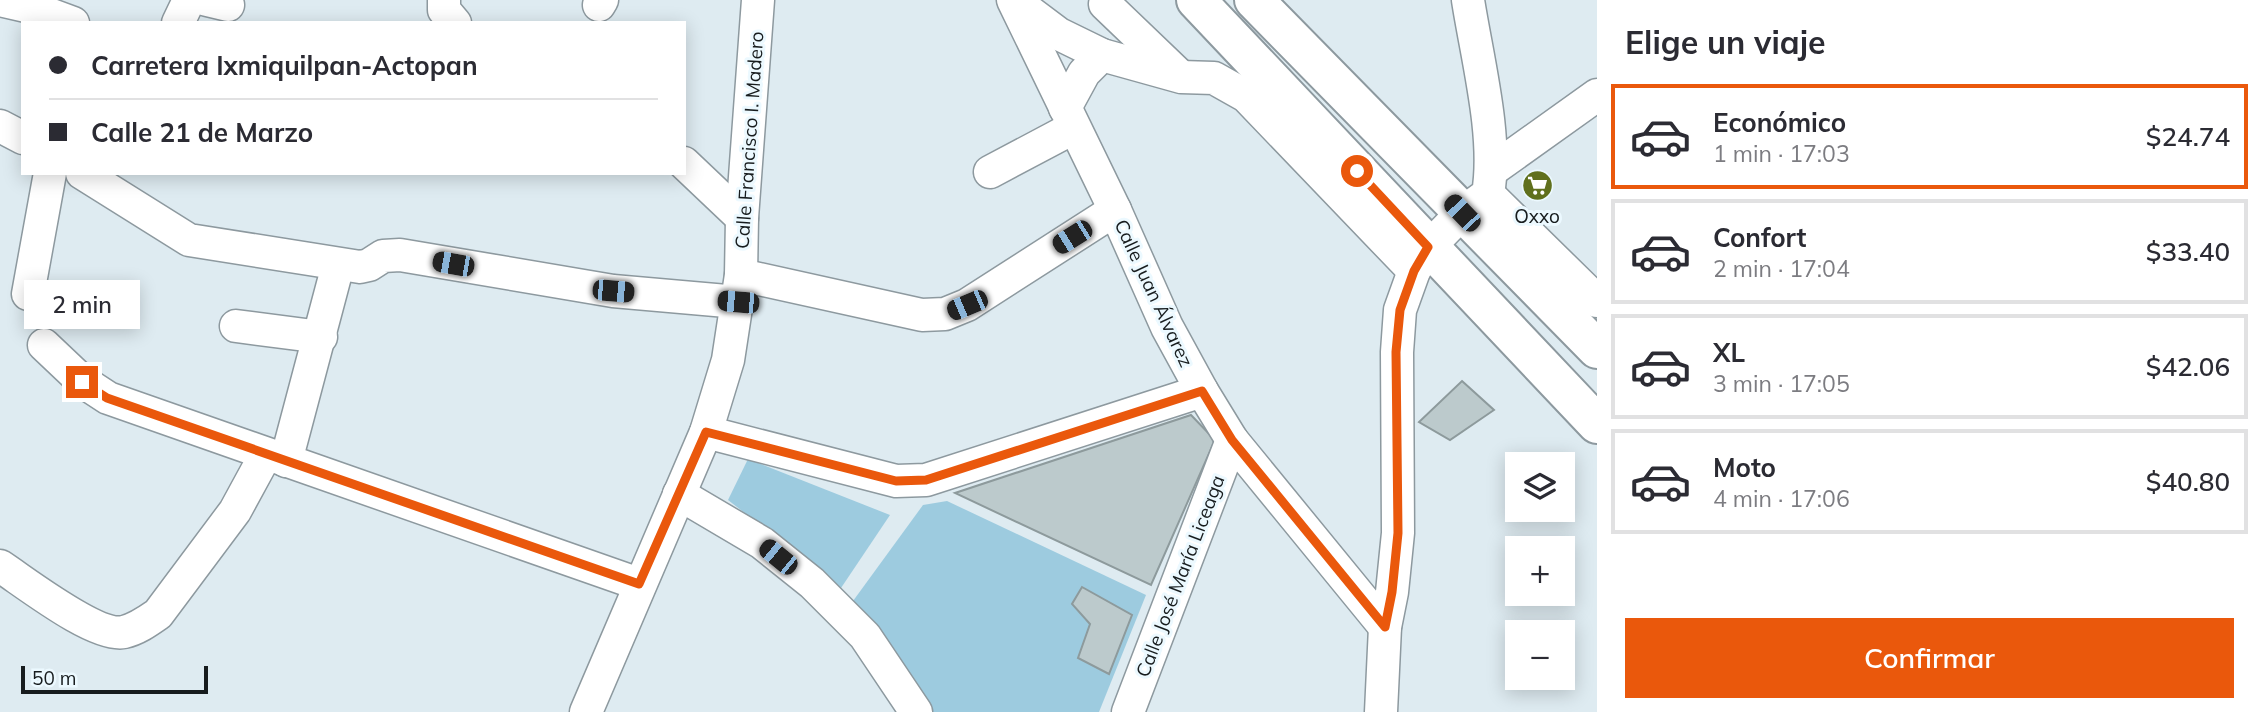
<!DOCTYPE html>
<html lang="es">
<meta charset="utf-8">
<style>
body{margin:0;font-family:Mulish,sans-serif;background:#f2f2f3;color:#2b2b33;height:100vh;display:flex;flex-direction:column;font-size:26px;white-space:nowrap}
*{box-sizing:border-box;margin:0}
p{font-size:23px;color:#7c7c81}
.icon{flex:none;width:38px;height:38px;fill:none;stroke:currentColor;stroke-width:2;stroke-linecap:round;stroke-linejoin:round}
.map{position:relative;flex:1;overflow:hidden}
.sheet{display:flex;flex-direction:column;background:#fff;width:665px}
.sheet>*{flex:none}
.guide{position:absolute;left:21px;top:21px;width:665px;height:154px;border-radius:0px;box-shadow:0 4px 18px #0003;display:grid;align-content:center;height:154px;padding:0 28px;background:#fff}
.fabs{position:absolute;left:1505px;top:452px;display:grid;gap:14px}
.fabs a{display:grid;place-items:center;width:70px;height:70px;border-radius:0px;background:#fff;box-shadow:0 4px 18px #0003;font-size:35px}
.scale{position:absolute;left:21px;bottom:18px;width:187px;box-sizing:border-box;padding-left:7px;border:4px solid #171c1e;border-top:0;font-size:19px;line-height:24px;white-space:nowrap;color:#171c1e;-webkit-text-stroke:5px #ecf9ff;paint-order:stroke}
.end{position:absolute;width:32px;height:32px;margin:-16px;border:9px solid #ea580c;background:#fff;box-shadow:0 0 0 4px #fff}
.from{border-radius:50%}
.bubble{position:absolute;height:49px;border-radius:0px;background:#fff;box-shadow:0 4px 18px #0003;font-size:23px;font-weight:600;line-height:49px;text-align:center}
.car{position:absolute;width:21px;height:42px;margin:-21px -10px;border-radius:9px;box-shadow:0 0 5px 2px #0007;background:linear-gradient(#222 24%,#8ab4d8 0 40%,#222 0 76%,#8ab4d8 0 86%,#222 0)}
.guide b{display:flex;align-items:center;gap:24px;height:66px;font-size:26px}
.guide b+b{border-top:2px solid #e1e1e2}
.guide i{width:18px;height:18px;background:#2b2b33}
ul{padding:0;list-style:none}
li{display:flex;align-items:center;gap:21px;height:105px;margin:0 14px 10px;padding:0 14px;border:4px solid #e1e1e2;border-radius:0px}
li div{flex:1}
li b{display:block;font-size:26px}
li em{font-style:normal;font-weight:600}
li.current{border-color:#ea580c}
li>.icon{width:63px;height:63px;stroke-width:1.5}
h2{padding:0 28px;font-size:32px;line-height:84px}
.action{display:flex;gap:14px;margin-top:auto;padding:14px 28px}
.action a{flex:1;height:80px;border-radius:0px;background:#ea580c;color:#fff;font-size:28px;font-weight:600;line-height:80px;text-align:center}
main{display:flex;flex:1;min-height:0}
.map>svg:first-child{display:block}
.green{fill:#9dcbdf}
.building{fill:#bccacc;stroke:#8d9a9c;stroke-width:2}
.lines{fill:none;stroke-linecap:round;stroke-linejoin:round}
.minor-casing{stroke:#8d999f;stroke-width:35}
.major-casing{stroke:#8d999f;stroke-width:42}
.minor{stroke:#fff;stroke-width:32}
.major{stroke:#fff;stroke-width:38}
.route{stroke:#ea580c;stroke-width:9}
.labels{text-anchor:middle;stroke-width:6;stroke-linejoin:round;paint-order:stroke}
.street-label{font-size:19px;fill:#171c1e;stroke:#ecf9ff}
.poi-label{font-size:19px;fill:#171c1e;stroke:#ecf9ff}
</style>
<main>
<div class="map">
<svg width="1597" height="712" viewBox="0 0 1597 712">
<rect width="100%" height="100%" fill="#deebf1"/>
<g class="green">
<polygon points="748,459 890,515 841,588 728,500"/>
<polygon points="947,501 1146,595 1099,712 929,712 853,601 923,505"/>
</g>
<g class="building">
<polygon points="1462,381 1494,410 1450,440 1419,422"/>
<polygon points="1191,415 1215,440 1151,585 955,493"/>
<polygon points="1082,587 1132,615 1109,674 1078,658 1090,624 1072,604"/>
</g>
<g class="lines">
<defs>
<g id="minor">
<polyline points="0,0 30,7 73,23"/>
<polyline points="207,0 228,5"/>
<polyline points="444,0 444,10 455,23"/>
<polyline points="1013,0 1115,210 1167,327 1202,391 1232,440 1385,627"/>
<polyline points="1108,0 1105,4 1178,74"/>
<polyline points="1019,4 1059,34 1102,55 1181,77 1214,78 1246,96 1414,271"/>
<polyline points="599,5 602,0"/>
<polyline points="178,23 189,0"/>
<polyline points="1065,108 1084,73 1102,55"/>
<polyline points="0,126 23,138"/>
<polyline points="684,163 742,218"/>
<polyline points="1492,170 1597,95"/>
<polyline points="990,172 1073,128"/>
<polyline points="82,173 189,240 360,267 369,265 383,256 400,255 613,291 738,302"/>
<polyline points="1488,194 1597,301"/>
<polyline points="741,275 922,315 945,314 967,305 1115,210"/>
<polyline points="28,294 50,173"/>
<polyline points="236,326 321,337"/>
<polyline points="44,345 82,381 108,398 639,584"/>
<polyline points="706,432 896,481 926,480 1202,391"/>
<polyline points="286,461 338,265"/>
<polyline points="679,494 762,543 812,583 865,636 916,712"/>
<path d="M0 566C26 583 96 638 124 632 137 629 148 621 158 614L235 511 266 454"/>
<polyline points="586,712 706,432 728,360 741,275 742,218 758,0"/>
<polyline points="1128,712 1232,440"/>
<path d="M1381 712 1385 627 1392 592 1398 533 1397 352 1400 310 1414 271 1428 248 1462 213 1488 194C1498 137 1477 58 1468 0"/>
</g>
<g id="major">
<polyline points="1196,0 1597,424"/>
<polyline points="1254,0 1597,349"/>
</g>
</defs>
<use href="#minor" class="minor-casing"/>
<use href="#major" class="major-casing"/>
<use href="#minor" class="minor"/>
<use href="#major" class="major"/>
</g>
<g class="lines">
<polyline class="route" points="82,382 107,398 639,584 706,432 896,481 926,480 1202,391 1232,440 1385,627 1392,592 1398,533 1396,352 1400,310 1414,271 1428,247 1357,171"/>
</g>
<defs>
<symbol id="supermarket-disc" viewBox="-11 -11 22 22"><circle r="9.5" fill="#60701d" stroke="#ecf9ff"/><path d="M-6-5.5h2.5l.6 2H6L4.5 2H-2.5L-4.4-4H-6ZM-1.5 3.2a1.3 1.3 0 1 0 .1 0ZM3 3.2a1.3 1.3 0 1 0 .1 0Z" fill="#fff"/></symbol>
</defs>
<g fill-rule="evenodd">
<use href="#supermarket-disc" x="1520" y="168" width="35" height="35"/>
</g>
<g class="labels">
<g class="street-label">
<text transform="translate(749 140) rotate(-86)" y="7">Calle Francisco I. Madero</text>
<text transform="translate(1154 293) rotate(65)" y="7">Calle Juan Álvarez</text>
<text transform="translate(1180 576) rotate(-69)" y="7">Calle José María Liceaga</text>
</g>
<g class="poi-label">
<text x="1537" y="223">Oxxo</text>
</g>
</g>
</svg>
<div class="fabs">
<a><svg class="icon" aria-label="layers" viewBox="0 0 24 24"><path d="M12 4l9 5-9 5-9-5zM3 14l9 5 9-5"/></svg></a>
<a>+</a>
<a>−</a>
</div>
<div class="scale">50 m</div>
<i class="end from" style="left:1357px;top:171px"></i>
<i class="end" style="left:82px;top:382px"></i>
<div class="bubble" style="left:24px;top:280px;width:116px">2 min</div>
<i class="car" style="left:1462px;top:213px;rotate:316deg"></i>
<i class="car" style="left:1072px;top:237px;rotate:238deg"></i>
<i class="car" style="left:453px;top:264px;rotate:280deg"></i>
<i class="car" style="left:613px;top:291px;rotate:95deg"></i>
<i class="car" style="left:738px;top:302px;rotate:275deg"></i>
<i class="car" style="left:967px;top:305px;rotate:247deg"></i>
<i class="car" style="left:778px;top:557px;rotate:309deg"></i>
<div class="guide">
<b><i class="from"></i>Carretera Ixmiquilpan-Actopan</b>
<b><i></i>Calle 21 de Marzo</b>
</div>
</div>
<section class="sheet">
<h2>Elige un viaje</h2>
<ul>
<li class="current"><svg class="icon" aria-label="car" viewBox="0 0 24 24"><path d="M5 17H2v-5l4-1 3-4h7l3 4 3 1v5h-3M9 17h6M6 11h13"/><circle cx="7" cy="17" r="2"/><circle cx="17" cy="17" r="2"/></svg><div><b>Económico</b><p>1 min · 17:03</p></div><em>$24.74</em></li>
<li><svg class="icon" aria-label="car" viewBox="0 0 24 24"><path d="M5 17H2v-5l4-1 3-4h7l3 4 3 1v5h-3M9 17h6M6 11h13"/><circle cx="7" cy="17" r="2"/><circle cx="17" cy="17" r="2"/></svg><div><b>Confort</b><p>2 min · 17:04</p></div><em>$33.40</em></li>
<li><svg class="icon" aria-label="car" viewBox="0 0 24 24"><path d="M5 17H2v-5l4-1 3-4h7l3 4 3 1v5h-3M9 17h6M6 11h13"/><circle cx="7" cy="17" r="2"/><circle cx="17" cy="17" r="2"/></svg><div><b>XL</b><p>3 min · 17:05</p></div><em>$42.06</em></li>
<li><svg class="icon" aria-label="car" viewBox="0 0 24 24"><path d="M5 17H2v-5l4-1 3-4h7l3 4 3 1v5h-3M9 17h6M6 11h13"/><circle cx="7" cy="17" r="2"/><circle cx="17" cy="17" r="2"/></svg><div><b>Moto</b><p>4 min · 17:06</p></div><em>$40.80</em></li>
</ul>
<div class="action"><a>Confirmar</a></div>
</section>
</main>
